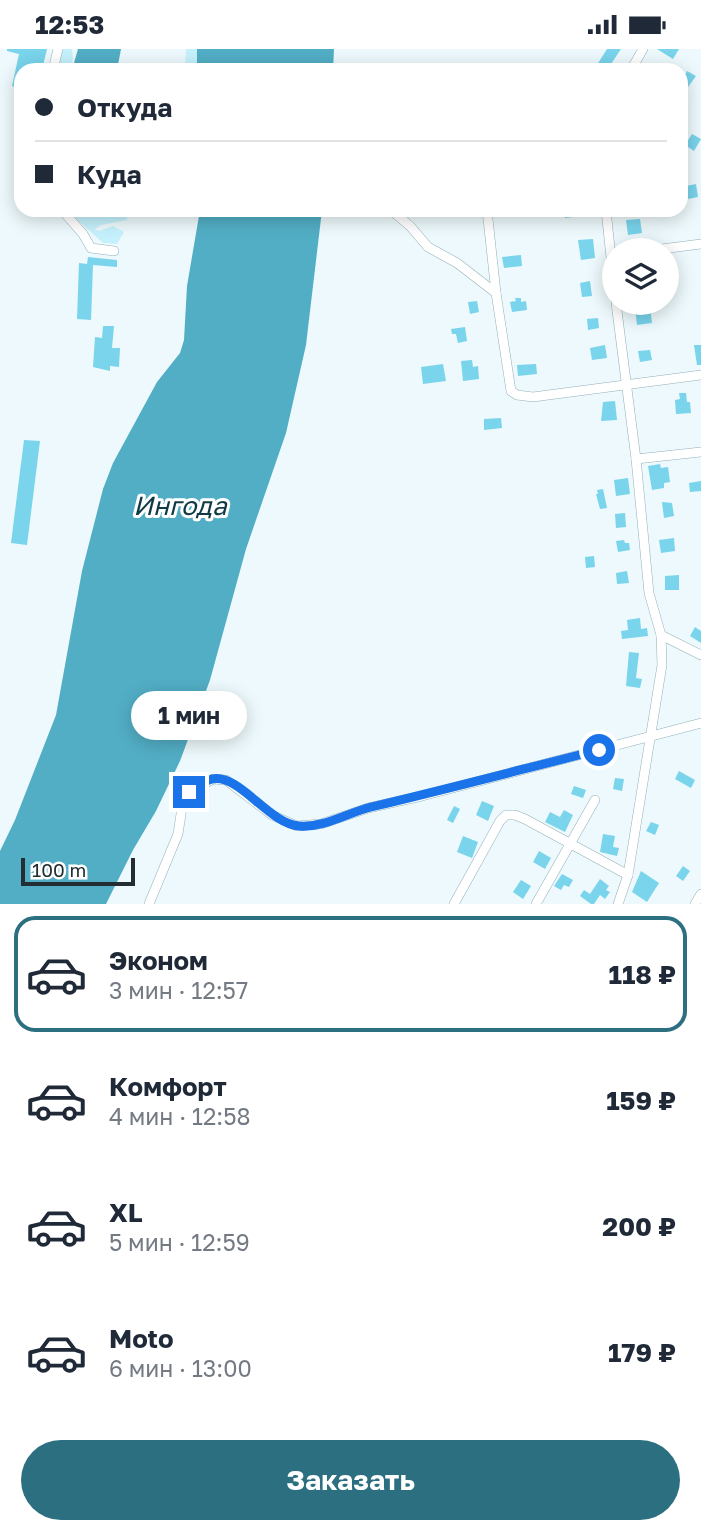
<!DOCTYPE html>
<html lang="ru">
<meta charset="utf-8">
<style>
body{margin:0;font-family:"Golos Text",sans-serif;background:#f6f6f7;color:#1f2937;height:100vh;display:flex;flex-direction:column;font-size:26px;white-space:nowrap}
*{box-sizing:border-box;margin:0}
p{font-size:23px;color:#747a83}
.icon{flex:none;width:38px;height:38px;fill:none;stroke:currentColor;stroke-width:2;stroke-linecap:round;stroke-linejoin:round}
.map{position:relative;height:855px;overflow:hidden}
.drawer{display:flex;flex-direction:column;background:#fff;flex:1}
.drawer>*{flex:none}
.top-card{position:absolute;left:14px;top:14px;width:674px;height:154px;border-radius:21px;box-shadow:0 4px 18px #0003;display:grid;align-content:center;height:154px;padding:0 21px;background:#fff}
.tools{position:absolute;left:602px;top:189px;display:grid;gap:14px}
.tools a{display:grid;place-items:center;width:77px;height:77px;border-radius:50%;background:#fff;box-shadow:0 4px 18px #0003;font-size:35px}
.scale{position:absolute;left:21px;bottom:18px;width:114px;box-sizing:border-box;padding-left:7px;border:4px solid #222e31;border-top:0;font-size:19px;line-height:24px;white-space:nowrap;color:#222e31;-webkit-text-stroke:5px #fff;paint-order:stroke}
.end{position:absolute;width:32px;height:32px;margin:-16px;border:9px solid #1a73e8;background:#fff;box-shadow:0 0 0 4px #fff}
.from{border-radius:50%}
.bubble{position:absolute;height:49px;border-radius:24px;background:#fff;box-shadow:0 4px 18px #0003;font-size:23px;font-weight:700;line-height:49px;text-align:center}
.top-card b{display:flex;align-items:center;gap:24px;height:66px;font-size:26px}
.top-card b+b{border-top:2px solid #e0e1e3}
.top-card i{width:18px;height:18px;background:#1f2937}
ul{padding:12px 0 0;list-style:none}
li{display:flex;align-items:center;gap:21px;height:116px;margin:0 14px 10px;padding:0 7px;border:4px solid transparent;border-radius:21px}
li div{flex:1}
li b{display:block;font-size:26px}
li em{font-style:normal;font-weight:700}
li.current{border-color:#2b6f80}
li>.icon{width:63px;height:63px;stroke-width:1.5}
.primary-button{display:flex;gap:14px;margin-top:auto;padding:14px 21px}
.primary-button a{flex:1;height:80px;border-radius:42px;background:#2b6f80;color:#fff;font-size:28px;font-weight:700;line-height:80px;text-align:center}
.status{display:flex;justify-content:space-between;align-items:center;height:49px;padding:0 35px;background:#fff;direction:ltr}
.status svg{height:19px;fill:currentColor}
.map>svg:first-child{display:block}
.green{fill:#c5f1fd}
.water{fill:#52aec5}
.building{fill:#79d4ec}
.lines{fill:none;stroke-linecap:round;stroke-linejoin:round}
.street-casing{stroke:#92b0b9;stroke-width:10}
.street{stroke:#fff;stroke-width:9}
.route{stroke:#1a73e8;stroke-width:9}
.labels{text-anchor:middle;stroke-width:6;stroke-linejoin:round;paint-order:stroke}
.water-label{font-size:26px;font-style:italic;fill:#0f3a44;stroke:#fff}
</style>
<div class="status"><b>12:53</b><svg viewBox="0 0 49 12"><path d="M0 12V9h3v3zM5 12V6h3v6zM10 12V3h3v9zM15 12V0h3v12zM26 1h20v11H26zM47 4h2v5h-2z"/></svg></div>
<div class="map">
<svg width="701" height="855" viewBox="0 0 701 855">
<rect width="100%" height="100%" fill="#edf9fc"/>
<g class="green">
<polygon points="63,0 72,0 73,9 70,21 58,21"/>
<polygon points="186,0 197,0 197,21 185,21"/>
<polygon points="67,161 127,161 127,171 101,176 95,180 99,182 113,177 124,183 117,195 103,194"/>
</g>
<g class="water">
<polygon points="78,0 121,0 117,21 72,21"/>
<polygon points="197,0 334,0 333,21 197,21"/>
<polygon points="200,161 322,161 306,296 286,384 246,500 210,631 180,712 156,762 133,801 106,855 0,855 0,802 15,771 56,666 82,522 103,440 113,414 157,333 180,304 184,291 187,237"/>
</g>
<g class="building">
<polygon points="7,0 47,0 42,21 21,21 21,40 12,37 19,5 7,2"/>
<polygon points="607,0 621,0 607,21 600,21 595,19"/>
<polygon points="657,0 679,0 673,10"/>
<polygon points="687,22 696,27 688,38 681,34"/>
<polygon points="692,85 701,90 694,102 685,96"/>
<polygon points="696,135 698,148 688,150 686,137"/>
<polygon points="564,161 580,161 581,167 565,169"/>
<polygon points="640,170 642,184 628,186 626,171"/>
<polygon points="593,190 595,209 581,211 578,191"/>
<polygon points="521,206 522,217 504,219 502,208"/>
<polygon points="88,208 117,211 117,218 93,216 91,271 77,270 79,214 87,215"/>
<polygon points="590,232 592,247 582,248 580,234"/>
<polygon points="515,249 521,249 521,253 526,252 527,261 512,263 510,253 516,252"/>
<polygon points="477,252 479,263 470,265 468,253"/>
<polygon points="650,257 652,274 637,276 635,259"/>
<polygon points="598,269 599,279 588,281 587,270"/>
<polygon points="103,277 114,277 112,299 120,299 119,318 110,317 110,322 93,318 95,288 102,289"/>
<polygon points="465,278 467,292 458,294 456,285 452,285 451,280"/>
<polygon points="605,296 607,309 592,311 590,299"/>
<polygon points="694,296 701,296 701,316 697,316"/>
<polygon points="650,301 652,311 640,313 638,302"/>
<polygon points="472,311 473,318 478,317 479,330 463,332 461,312"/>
<polygon points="443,315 446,332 423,335 421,318"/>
<polygon points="536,315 537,325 518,327 517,316"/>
<polygon points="679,344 686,344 687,353 690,353 691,364 676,365 675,351 680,350"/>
<polygon points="615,352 617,371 601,372 603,353"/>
<polygon points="501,369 502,379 484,381 484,370"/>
<polygon points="24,391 40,392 27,496 11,494"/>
<polygon points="660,415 661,419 668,418 670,433 664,434 664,439 652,441 648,417"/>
<polygon points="628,429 630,445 616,447 614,431"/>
<polygon points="701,432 701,442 690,443 689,434"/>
<polygon points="603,440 607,459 600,460 596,445 598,445 597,441"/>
<polygon points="662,453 672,454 674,467 664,469"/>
<polygon points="625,464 626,478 616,479 615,465"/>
<polygon points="674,489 675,502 661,504 659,491"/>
<polygon points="624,491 625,494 629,494 630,501 618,503 616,492"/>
<polygon points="594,507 595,518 586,519 585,508"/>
<polygon points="627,522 629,534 617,535 616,524"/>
<polygon points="679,526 679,541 665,541 665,527"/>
<polygon points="640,569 641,580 647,579 648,587 622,590 621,582 628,581 627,571"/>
<polygon points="695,578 701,582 701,594 690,587"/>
<polygon points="629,603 639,604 636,629 642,630 640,639 626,637"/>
<polygon points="679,722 695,731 691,739 675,730"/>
<polygon points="615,729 624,730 622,742 613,740"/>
<polygon points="574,737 586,741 583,749 571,745"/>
<polygon points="482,752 494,757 488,772 476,766"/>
<polygon points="454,757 460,760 453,774 447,771"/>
<polygon points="564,761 573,766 565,783 545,773 550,763 560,768"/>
<polygon points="651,773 659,776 655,786 646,782"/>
<polygon points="603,785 615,787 613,798 619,799 617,807 600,803"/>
<polygon points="463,787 478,793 472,809 457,803"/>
<polygon points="539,802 551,809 545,820 533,813"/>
<polygon points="683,817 690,822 683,832 676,827"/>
<polygon points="641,822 659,834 647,853 632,843"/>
<polygon points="562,825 573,831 569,838 564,836 561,841 554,837"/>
<polygon points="600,830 609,837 606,841 610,843 605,850 600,846 594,855 591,855 580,847 584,841 590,845"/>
<polygon points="521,831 531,837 523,850 513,843"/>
</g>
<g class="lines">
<defs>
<g id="street">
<polyline points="53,21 58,0"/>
<polyline points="631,21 643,0"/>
<polyline points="62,161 83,185 91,199 114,202"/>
<polyline points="391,161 410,177 428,198 457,214 496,244"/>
<polyline points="487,161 496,244 511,342 517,346 533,348 701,326"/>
<polyline points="606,161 614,237"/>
<polyline points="654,201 701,195"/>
<polyline points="616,254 636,410 649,544 661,586 662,616 628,826 618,855"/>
<polyline points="636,410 701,403"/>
<polyline points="661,586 701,606"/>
<polyline points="149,855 178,785 183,752 189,743 213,730 226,731 272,766 297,777 321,775 368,759 422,747 701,674"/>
<polyline points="454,855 500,772 506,766 515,766 525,770 628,826"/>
<polyline points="536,855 595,751"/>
<polyline points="695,855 701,845"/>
</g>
</defs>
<use href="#street" class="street-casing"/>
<use href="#street" class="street"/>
</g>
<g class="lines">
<path class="route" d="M189 743C196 739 204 732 212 730 239 724 269 775 299 777 324 779 347 764 371 758 447 740 523 720 599 701"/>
</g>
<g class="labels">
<g class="water-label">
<text x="180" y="466">Ингода</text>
</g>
</g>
</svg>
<div class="tools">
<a><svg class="icon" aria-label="layers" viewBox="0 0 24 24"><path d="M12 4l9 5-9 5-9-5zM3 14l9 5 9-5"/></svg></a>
</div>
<div class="scale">100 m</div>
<i class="end from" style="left:599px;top:701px"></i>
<i class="end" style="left:189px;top:743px"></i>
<div class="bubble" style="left:131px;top:642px;width:116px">1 мин</div>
<div class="top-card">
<b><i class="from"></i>Откуда</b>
<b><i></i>Куда</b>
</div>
</div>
<section class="drawer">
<ul>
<li class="current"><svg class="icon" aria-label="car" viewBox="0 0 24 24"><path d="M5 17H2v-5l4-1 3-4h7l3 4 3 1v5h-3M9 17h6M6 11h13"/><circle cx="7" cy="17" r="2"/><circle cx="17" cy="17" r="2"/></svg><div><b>Эконом</b><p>3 мин · 12:57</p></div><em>118 ₽</em></li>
<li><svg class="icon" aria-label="car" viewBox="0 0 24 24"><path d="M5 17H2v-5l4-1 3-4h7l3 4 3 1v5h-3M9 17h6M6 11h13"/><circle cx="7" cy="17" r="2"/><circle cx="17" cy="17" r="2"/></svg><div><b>Комфорт</b><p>4 мин · 12:58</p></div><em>159 ₽</em></li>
<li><svg class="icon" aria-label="car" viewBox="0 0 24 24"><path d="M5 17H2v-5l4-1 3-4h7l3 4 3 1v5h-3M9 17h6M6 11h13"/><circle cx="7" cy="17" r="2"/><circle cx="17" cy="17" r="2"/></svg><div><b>XL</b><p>5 мин · 12:59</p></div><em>200 ₽</em></li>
<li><svg class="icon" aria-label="car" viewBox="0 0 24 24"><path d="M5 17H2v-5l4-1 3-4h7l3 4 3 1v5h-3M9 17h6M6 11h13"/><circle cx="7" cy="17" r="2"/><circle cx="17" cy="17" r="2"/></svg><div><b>Moto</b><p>6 мин · 13:00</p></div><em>179 ₽</em></li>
</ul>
<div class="primary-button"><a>Заказать</a></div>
</section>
